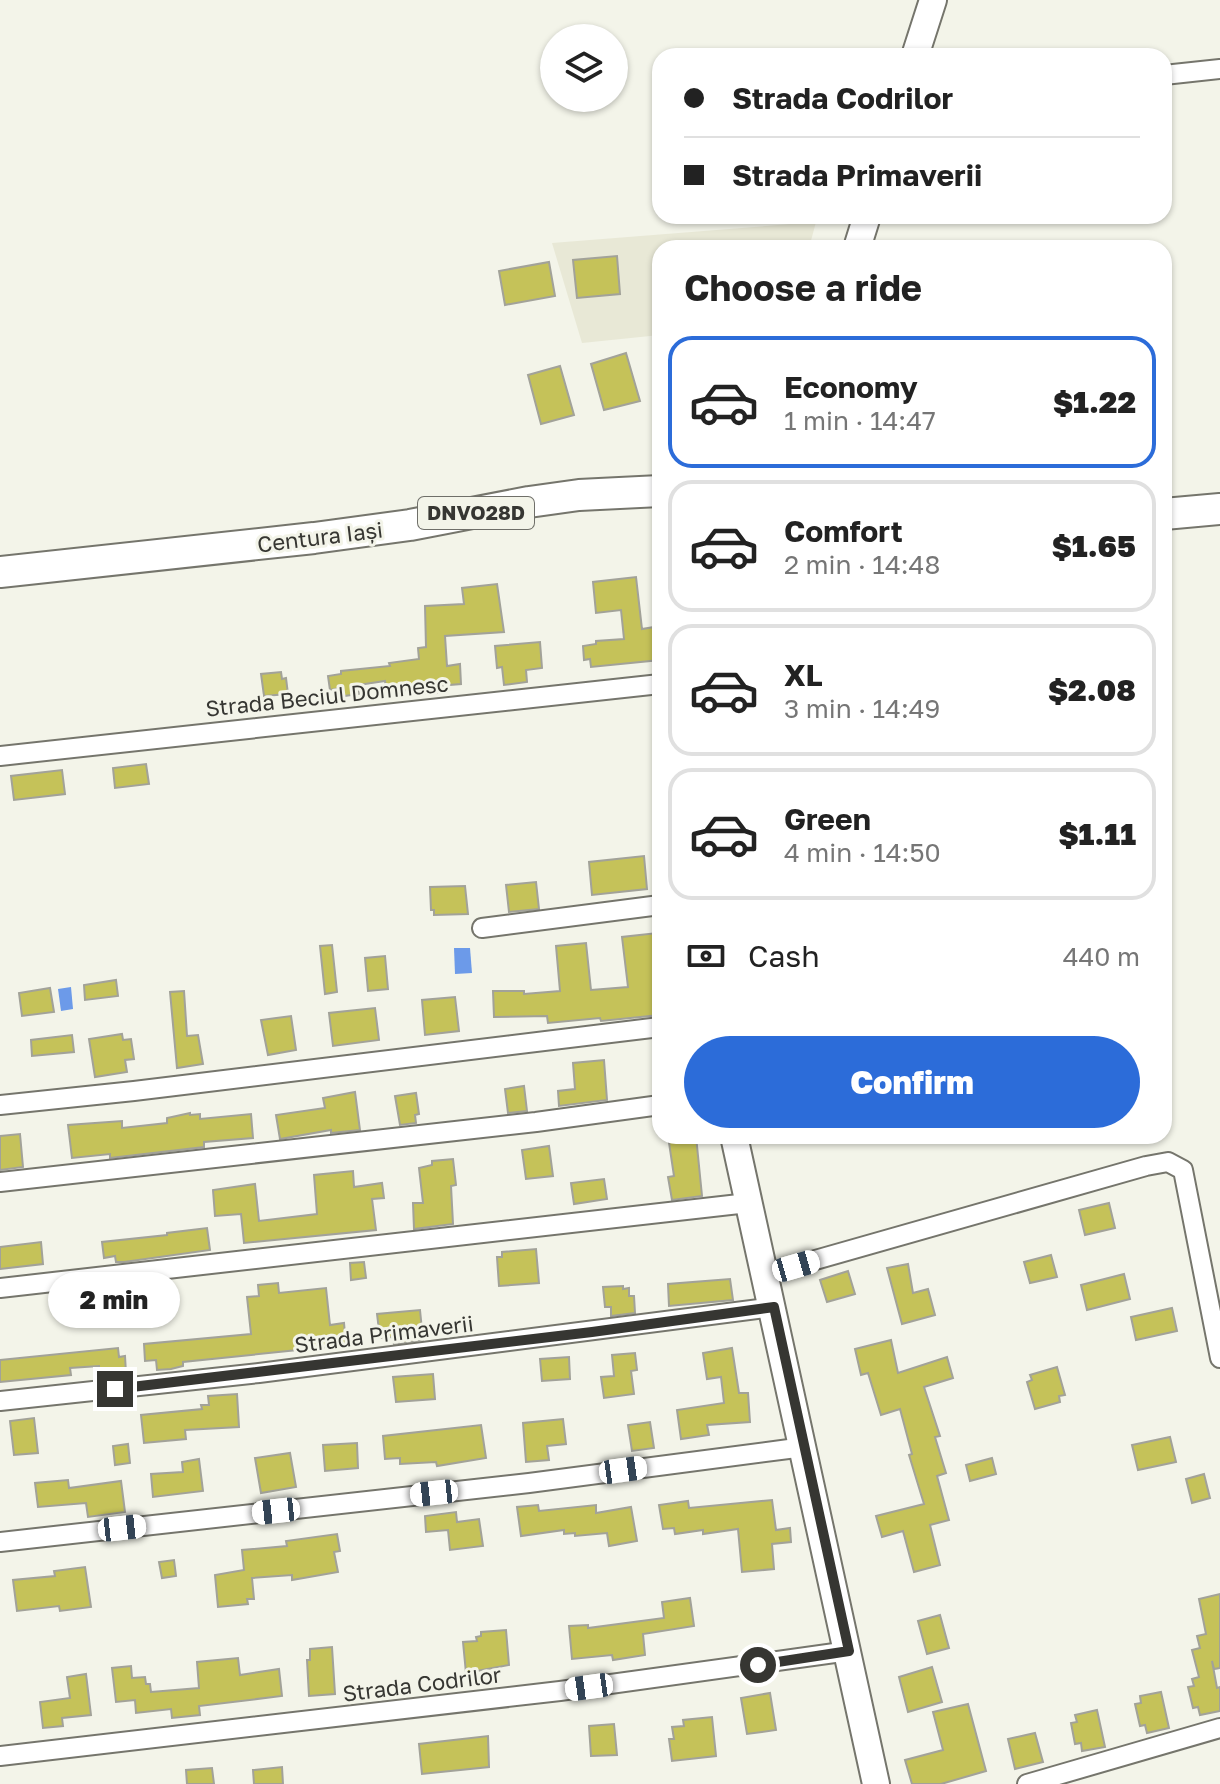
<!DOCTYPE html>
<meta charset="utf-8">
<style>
body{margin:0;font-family:"Golos Text",sans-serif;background:#f6f6f6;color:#222;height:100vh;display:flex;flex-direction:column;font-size:30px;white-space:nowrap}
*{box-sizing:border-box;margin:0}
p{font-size:26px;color:#767676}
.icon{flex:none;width:44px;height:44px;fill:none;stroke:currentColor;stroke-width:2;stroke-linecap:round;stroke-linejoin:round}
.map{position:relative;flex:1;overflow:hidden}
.drawer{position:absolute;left:652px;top:240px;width:520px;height:904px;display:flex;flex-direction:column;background:#fff;border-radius:24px;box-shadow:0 2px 6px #0004}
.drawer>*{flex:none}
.guide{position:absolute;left:652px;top:48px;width:520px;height:176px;border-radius:24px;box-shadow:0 2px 6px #0004;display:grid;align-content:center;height:176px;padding:0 32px;background:#fff}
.tools{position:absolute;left:540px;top:24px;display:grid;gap:16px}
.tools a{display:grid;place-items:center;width:88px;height:88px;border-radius:50%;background:#fff;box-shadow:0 2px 6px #0004;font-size:40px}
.end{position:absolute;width:36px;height:36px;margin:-18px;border:10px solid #363632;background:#fff;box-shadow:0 0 0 4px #fff}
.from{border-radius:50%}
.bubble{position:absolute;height:56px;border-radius:28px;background:#fff;box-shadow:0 2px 6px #0004;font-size:26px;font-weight:800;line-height:56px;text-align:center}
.car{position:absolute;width:24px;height:48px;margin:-24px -12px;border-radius:10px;box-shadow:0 0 6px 2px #0007;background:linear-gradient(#fff 24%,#345 0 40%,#fff 0 76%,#345 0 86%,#fff 0)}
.guide b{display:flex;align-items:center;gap:28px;height:76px;font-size:30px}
.guide b+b{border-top:2px solid #e0e0e0}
.guide i{width:20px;height:20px;background:#222}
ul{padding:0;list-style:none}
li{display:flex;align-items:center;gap:24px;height:132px;margin:0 16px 12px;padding:0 16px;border:4px solid #e0e0e0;border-radius:24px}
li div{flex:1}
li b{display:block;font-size:30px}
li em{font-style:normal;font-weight:800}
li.active{border-color:#2c6cd9}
li>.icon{width:72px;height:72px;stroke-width:1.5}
h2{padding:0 32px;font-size:36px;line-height:96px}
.pay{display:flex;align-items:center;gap:20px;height:88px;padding:0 32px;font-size:30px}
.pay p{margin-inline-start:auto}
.primary-button{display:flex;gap:16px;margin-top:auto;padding:16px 32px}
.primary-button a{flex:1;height:92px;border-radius:48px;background:#2c6cd9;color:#fff;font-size:32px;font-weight:800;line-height:92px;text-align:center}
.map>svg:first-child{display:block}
.built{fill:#e8e8d6}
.water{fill:#6c9ae9}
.building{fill:#c5c259;stroke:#a2a299;stroke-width:2}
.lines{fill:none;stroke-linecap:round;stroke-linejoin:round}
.minor-casing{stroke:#75756c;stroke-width:22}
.secondary-casing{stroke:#75756c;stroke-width:30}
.primary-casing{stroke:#75756c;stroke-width:34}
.minor{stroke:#fff;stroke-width:18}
.secondary{stroke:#fff;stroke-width:26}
.primary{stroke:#fff;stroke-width:30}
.route{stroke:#363632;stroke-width:10}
.labels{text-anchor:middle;stroke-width:6;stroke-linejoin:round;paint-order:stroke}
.shield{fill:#f3f4e9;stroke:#6f6f69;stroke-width:2}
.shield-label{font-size:20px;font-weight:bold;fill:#363632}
.street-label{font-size:22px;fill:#363632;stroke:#f3f4e9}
</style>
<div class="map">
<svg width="1220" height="1784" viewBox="0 0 1220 1784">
<rect width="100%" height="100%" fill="#f3f4e9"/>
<polygon class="built" points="816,222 809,248 660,248 660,335 582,343 552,243"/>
<g class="water">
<polygon points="470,948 472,973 455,974 454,948"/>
<polygon points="71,987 73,1009 61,1011 58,989"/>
</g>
<g class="building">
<polygon points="617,256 620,294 577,298 573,260"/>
<polygon points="549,262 555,296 505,305 499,271"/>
<polygon points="626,353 640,401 604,410 591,364"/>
<polygon points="560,366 574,415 541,424 528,375"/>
<polygon points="636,577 642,629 660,626 660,660 591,667 590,659 584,660 583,646 596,644 596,641 624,639 621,610 596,613 593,582"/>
<polygon points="497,584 504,632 445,636 447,666 460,664 461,684 437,686 437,693 422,694 421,688 387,693 385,681 358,685 359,694 337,697 336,689 330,690 328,676 341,674 341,671 390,666 389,663 419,659 418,648 426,647 425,606 464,604 462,588"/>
<polygon points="540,642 542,668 526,670 527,682 504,685 502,667 497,668 495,646"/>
<polygon points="281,672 282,679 286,678 288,694 264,696 261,674"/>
<polygon points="146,764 149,784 115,788 113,768"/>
<polygon points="62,770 65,794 14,800 11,776"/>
<polygon points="644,856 647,889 592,895 589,862"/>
<polygon points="536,882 539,909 509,912 506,885"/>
<polygon points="465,886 468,914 434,915 434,910 431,910 430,887"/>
<polygon points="657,933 660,1015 601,1021 600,1018 548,1023 547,1016 494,1017 493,991 524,991 524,994 560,991 556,946 586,943 591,990 628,987 622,937"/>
<polygon points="332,945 337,992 325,994 320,946"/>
<polygon points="385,956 388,989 368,991 365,958"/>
<polygon points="116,980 118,996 85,1000 84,985"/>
<polygon points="50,988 54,1012 22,1016 19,993"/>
<polygon points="184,991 187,1036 198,1035 203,1064 177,1068 170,992"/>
<polygon points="455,997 459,1031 425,1035 422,1000"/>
<polygon points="375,1008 379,1040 333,1046 329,1013"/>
<polygon points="291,1016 296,1050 268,1055 261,1020"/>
<polygon points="122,1034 123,1040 131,1039 134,1059 125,1060 127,1072 95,1077 89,1039"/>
<polygon points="72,1035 74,1052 32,1056 31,1040"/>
<polygon points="604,1060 607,1100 559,1106 558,1091 575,1089 573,1063"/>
<polygon points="524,1086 527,1111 508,1113 505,1089"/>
<polygon points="355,1092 360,1130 331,1133 331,1130 280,1139 276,1115 325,1108 323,1098"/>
<polygon points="416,1093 419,1114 415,1115 416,1123 400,1125 395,1096"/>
<polygon points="190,1113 190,1115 200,1114 200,1119 251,1114 253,1138 204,1142 204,1147 110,1158 110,1154 72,1158 68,1125 122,1121 122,1128 167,1123 167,1118"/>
<polygon points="20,1134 23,1167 0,1170 0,1136"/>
<polygon points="668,1136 696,1136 702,1196 672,1200 668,1177 674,1176"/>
<polygon points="549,1146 553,1176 526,1179 522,1150"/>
<polygon points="453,1159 456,1185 451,1186 453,1224 414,1229 413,1203 423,1203 419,1168 432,1165 432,1161"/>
<polygon points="353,1171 354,1187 382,1183 384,1198 372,1199 376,1230 244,1243 241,1214 215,1216 213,1190 255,1184 259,1221 317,1214 314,1175"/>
<polygon points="604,1179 607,1199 574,1204 571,1183"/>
<polygon points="1109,1203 1115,1228 1085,1235 1079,1210"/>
<polygon points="207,1228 210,1250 124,1262 116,1262 115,1256 104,1258 102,1242 167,1235 167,1233"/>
<polygon points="41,1242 43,1264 0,1269 0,1247"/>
<polygon points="536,1249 539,1283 499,1286 497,1257 502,1257 502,1252"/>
<polygon points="1051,1255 1057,1277 1030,1283 1024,1262"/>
<polygon points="364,1262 366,1278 351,1280 350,1263"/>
<polygon points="908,1264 913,1293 928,1289 935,1315 902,1324 887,1268"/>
<polygon points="848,1271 855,1294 827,1302 820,1280"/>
<polygon points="1124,1274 1130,1299 1087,1310 1081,1285"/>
<polygon points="730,1279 733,1300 669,1306 668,1284"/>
<polygon points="278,1283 279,1293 326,1288 330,1325 344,1323 346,1345 183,1362 183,1366 171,1369 157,1370 156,1360 145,1361 144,1344 251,1334 247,1297 259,1296 258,1285"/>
<polygon points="623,1286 623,1289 629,1288 629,1296 634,1296 635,1313 611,1316 611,1307 605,1307 603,1287"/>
<polygon points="1172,1308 1177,1331 1136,1340 1131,1317"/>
<polygon points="420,1310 423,1340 394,1344 393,1337 380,1338 377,1314"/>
<polygon points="891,1340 898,1373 947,1357 953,1378 924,1387 940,1436 935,1437 946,1473 937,1476 949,1520 930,1525 940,1565 914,1572 903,1531 882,1537 876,1516 924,1504 909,1455 912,1454 900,1409 881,1415 868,1373 861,1375 855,1349"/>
<polygon points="118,1348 119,1357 125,1356 126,1373 99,1376 99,1366 70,1368 71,1375 0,1382 0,1360"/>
<polygon points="732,1348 739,1393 748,1393 750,1422 707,1425 709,1435 681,1439 677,1410 724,1403 721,1377 707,1379 703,1353"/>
<polygon points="635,1353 637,1370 631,1371 634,1394 604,1398 601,1377 614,1376 612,1355"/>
<polygon points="569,1357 570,1379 542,1381 540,1359"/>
<polygon points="1057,1367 1065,1395 1059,1396 1060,1402 1035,1409 1027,1382 1032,1380 1030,1375"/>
<polygon points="433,1374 435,1399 396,1402 393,1377"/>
<polygon points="237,1394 239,1427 185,1430 186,1439 144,1443 141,1415 202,1409 201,1405 209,1405 208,1396"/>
<polygon points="34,1418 38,1453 14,1455 10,1421"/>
<polygon points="563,1419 566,1444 547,1446 549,1460 526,1462 523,1423"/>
<polygon points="650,1422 654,1448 632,1451 628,1425"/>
<polygon points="481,1425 486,1458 437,1466 436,1462 400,1464 400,1458 385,1459 383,1436"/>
<polygon points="1170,1437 1176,1462 1138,1470 1132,1445"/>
<polygon points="357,1443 358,1468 325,1471 323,1445"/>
<polygon points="128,1444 130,1463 115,1465 113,1446"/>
<polygon points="290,1453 296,1487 261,1493 255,1458"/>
<polygon points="992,1458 996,1474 970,1481 966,1465"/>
<polygon points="199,1459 203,1491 153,1497 151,1474 183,1472 182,1462"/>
<polygon points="1204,1474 1210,1498 1192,1503 1186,1479"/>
<polygon points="68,1480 69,1488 121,1481 125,1512 88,1517 86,1503 38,1507 35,1483"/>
<polygon points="772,1500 776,1530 790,1528 791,1542 772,1544 774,1569 742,1572 738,1529 703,1534 703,1530 675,1534 674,1528 663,1529 659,1505 688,1501 689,1508"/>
<polygon points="538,1505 539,1511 596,1505 596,1513 631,1507 637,1541 609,1546 607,1533 575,1536 575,1533 564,1534 564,1530 521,1536 517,1507"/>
<polygon points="456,1512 457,1522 479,1519 483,1546 450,1550 448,1530 426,1532 425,1516"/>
<polygon points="337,1534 340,1551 334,1552 338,1572 292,1580 292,1575 252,1578 254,1599 247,1599 248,1604 218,1607 215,1575 244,1570 242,1550 287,1546 286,1541"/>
<polygon points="174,1560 176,1576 162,1578 159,1562"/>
<polygon points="85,1567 91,1607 60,1611 59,1606 17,1611 13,1580 55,1576 54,1571"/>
<polygon points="1220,1594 1220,1668 1214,1669 1212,1661 1217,1688 1220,1687 1220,1711 1200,1715 1198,1707 1193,1708 1188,1687 1194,1686 1192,1679 1199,1677 1192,1650 1200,1648 1197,1636 1206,1634 1199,1599"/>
<polygon points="690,1598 694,1626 643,1634 645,1655 613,1660 612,1655 572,1659 569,1626 588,1625 588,1628 664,1618 662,1602"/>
<polygon points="940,1615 949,1648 927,1654 918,1621"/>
<polygon points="506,1630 509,1665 466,1673 463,1642 477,1641 476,1637 481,1636 481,1632"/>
<polygon points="332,1647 335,1694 309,1696 307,1660 310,1660 310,1649"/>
<polygon points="238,1658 240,1675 279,1669 282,1696 199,1706 200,1715 172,1718 171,1709 136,1713 135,1700 116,1702 112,1668 131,1666 132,1678 145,1677 146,1684 150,1684 151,1692 199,1688 197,1662"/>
<polygon points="932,1667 942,1702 908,1712 899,1677"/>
<polygon points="86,1674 91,1715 62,1718 63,1726 43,1728 40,1702 70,1698 67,1677"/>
<polygon points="1161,1692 1169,1728 1147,1733 1145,1725 1140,1726 1135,1704 1141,1703 1140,1696"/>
<polygon points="770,1693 776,1730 747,1734 741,1698"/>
<polygon points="968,1704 986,1771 941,1784 912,1784 905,1760 943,1750 933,1712"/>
<polygon points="1097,1710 1105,1747 1082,1751 1081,1743 1075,1744 1071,1723 1077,1722 1075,1715"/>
<polygon points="712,1717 716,1756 672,1761 669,1739 674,1739 672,1727 684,1726 683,1720"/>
<polygon points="614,1724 617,1755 591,1756 589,1726"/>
<polygon points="1035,1733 1043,1762 1015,1769 1008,1739"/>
<polygon points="488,1736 489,1767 422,1774 419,1744"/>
<polygon points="282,1767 283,1784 254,1784 253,1770"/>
<polygon points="212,1768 214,1784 187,1784 186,1770"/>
</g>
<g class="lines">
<defs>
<g id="minor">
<polyline points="1164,75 1220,69"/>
<polyline points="0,756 660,684"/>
<polyline points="482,928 660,905"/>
<polyline points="0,1105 134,1091 660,1027"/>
<polyline points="0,1182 536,1122 660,1105"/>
<polyline points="766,1274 1146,1166 1168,1162 1183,1170 1220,1358"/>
<polyline points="0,1288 748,1203"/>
<polyline points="0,1401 259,1373 774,1307"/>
<polyline points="0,1542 529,1483 804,1447"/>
<polyline points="0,1756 560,1691 849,1651"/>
<polyline points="1027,1784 1220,1728"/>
</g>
<g id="secondary">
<polyline points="915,56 933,0"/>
<polyline points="857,248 867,216"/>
<polyline points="734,1136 876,1784"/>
</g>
<g id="primary">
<polyline points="1164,514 1220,509"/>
<polyline points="0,572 314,538 410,525 529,502 579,495 660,491"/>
</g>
</defs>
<use href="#minor" class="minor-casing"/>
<use href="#secondary" class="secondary-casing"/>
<use href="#primary" class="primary-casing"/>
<use href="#minor" class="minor"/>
<use href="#secondary" class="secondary"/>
<use href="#primary" class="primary"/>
</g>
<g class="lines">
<polyline class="route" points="115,1389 592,1332 774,1307 849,1651 758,1665"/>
</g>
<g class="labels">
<rect class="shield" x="418" y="497" width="116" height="32" rx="6"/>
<g class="shield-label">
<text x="476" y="520">DNVO28D</text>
</g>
<g class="street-label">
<text transform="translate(320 537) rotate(-7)" y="8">Centura Iași</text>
<text transform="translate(327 696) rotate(-6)" y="8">Strada Beciul Domnesc</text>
<text transform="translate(384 1334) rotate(-7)" y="8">Strada Primaverii</text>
<text transform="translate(422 1684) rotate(-7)" y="8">Strada Codrilor</text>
</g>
</g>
</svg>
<div class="tools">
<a><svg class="icon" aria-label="layers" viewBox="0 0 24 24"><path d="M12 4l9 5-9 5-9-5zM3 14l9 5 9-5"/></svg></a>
</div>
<i class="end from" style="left:758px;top:1665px"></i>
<i class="end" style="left:115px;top:1389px"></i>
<div class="bubble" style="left:48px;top:1272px;width:132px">2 min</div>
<i class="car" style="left:796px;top:1266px;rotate:74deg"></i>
<i class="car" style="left:623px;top:1470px;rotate:82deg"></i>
<i class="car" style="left:434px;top:1493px;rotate:264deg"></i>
<i class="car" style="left:276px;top:1511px;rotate:264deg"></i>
<i class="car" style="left:122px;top:1528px;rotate:84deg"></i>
<i class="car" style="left:589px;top:1687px;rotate:262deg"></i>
<div class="guide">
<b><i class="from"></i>Strada Codrilor</b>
<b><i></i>Strada Primaverii</b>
</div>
<section class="drawer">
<h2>Choose a ride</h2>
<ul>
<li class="active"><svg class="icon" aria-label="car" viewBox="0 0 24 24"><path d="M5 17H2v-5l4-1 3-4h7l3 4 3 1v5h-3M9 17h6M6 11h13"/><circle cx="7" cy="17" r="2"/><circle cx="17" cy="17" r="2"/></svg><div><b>Economy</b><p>1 min · 14:47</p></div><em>$1.22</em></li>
<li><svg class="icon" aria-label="car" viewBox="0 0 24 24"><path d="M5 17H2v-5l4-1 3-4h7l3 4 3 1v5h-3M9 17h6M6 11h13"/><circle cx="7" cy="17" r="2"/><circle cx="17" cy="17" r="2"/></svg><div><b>Comfort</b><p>2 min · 14:48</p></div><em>$1.65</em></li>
<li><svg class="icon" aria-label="car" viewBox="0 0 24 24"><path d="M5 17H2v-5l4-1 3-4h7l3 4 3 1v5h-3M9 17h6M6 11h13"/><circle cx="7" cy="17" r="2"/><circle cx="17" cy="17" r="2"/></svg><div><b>XL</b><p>3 min · 14:49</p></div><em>$2.08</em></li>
<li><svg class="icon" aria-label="car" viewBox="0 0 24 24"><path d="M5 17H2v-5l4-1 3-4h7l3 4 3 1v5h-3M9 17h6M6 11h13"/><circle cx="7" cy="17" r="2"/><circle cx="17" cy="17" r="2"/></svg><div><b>Green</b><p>4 min · 14:50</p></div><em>$1.11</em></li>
</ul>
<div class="pay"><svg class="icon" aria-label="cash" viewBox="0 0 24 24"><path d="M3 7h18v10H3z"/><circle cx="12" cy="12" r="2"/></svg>Cash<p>440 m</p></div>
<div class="primary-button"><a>Confirm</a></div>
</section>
</div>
